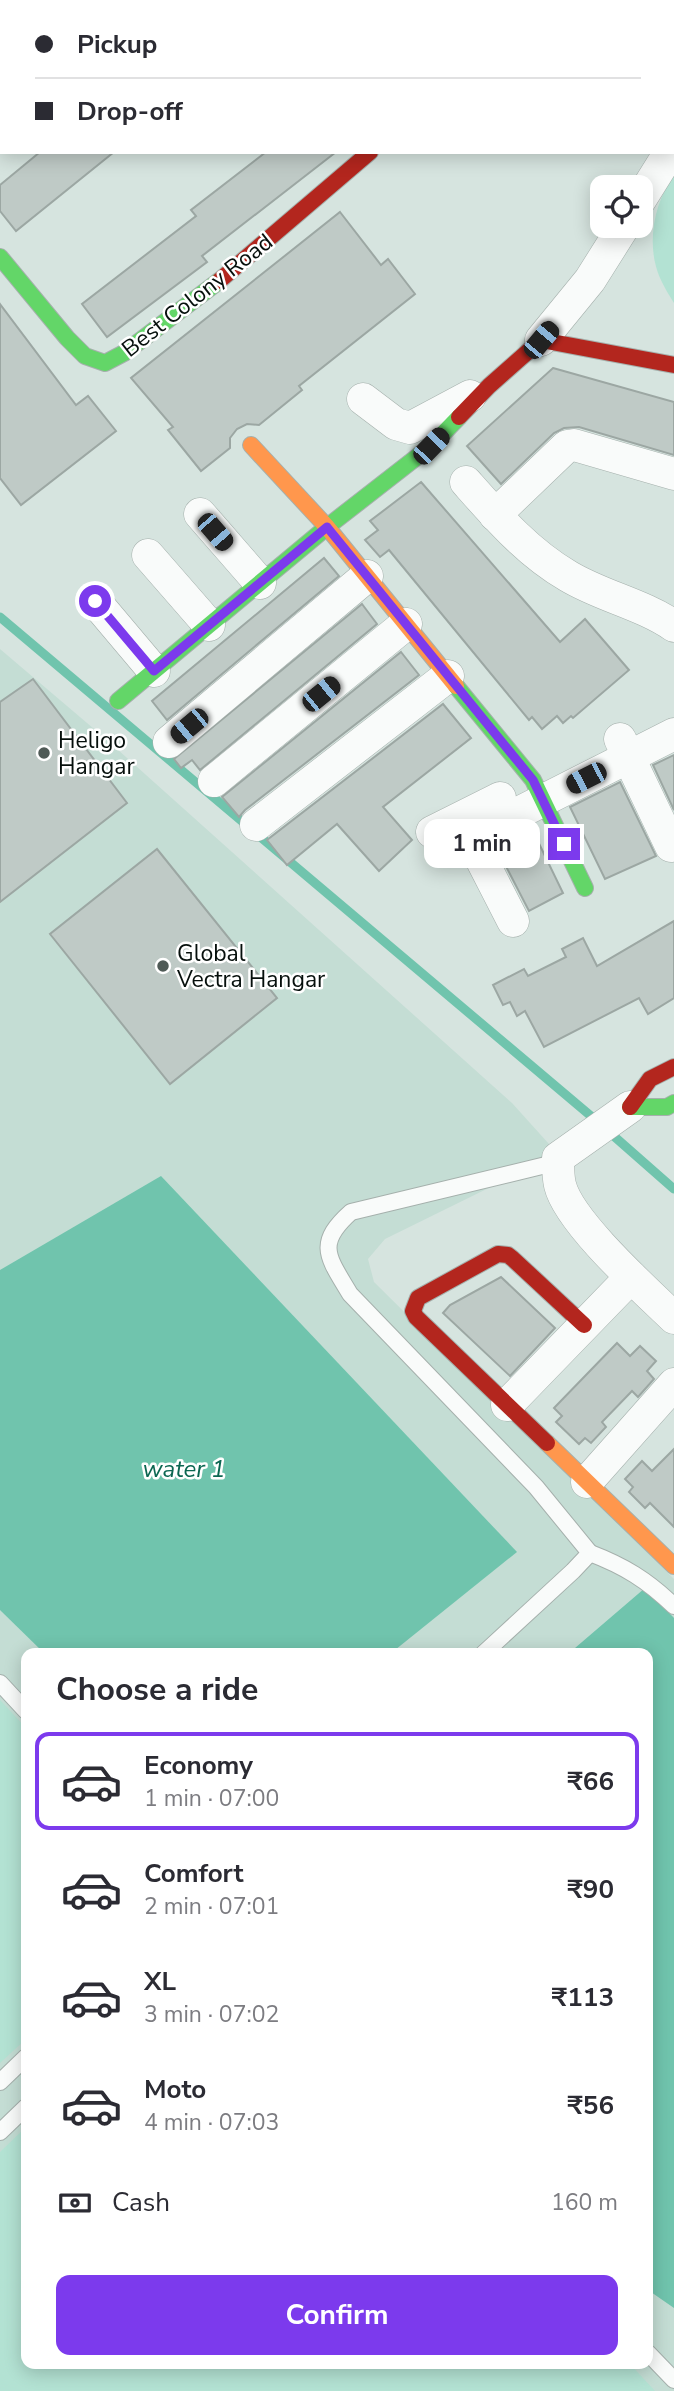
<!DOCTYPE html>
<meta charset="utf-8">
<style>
body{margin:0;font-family:"Nunito Sans",sans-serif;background:#f7f7f7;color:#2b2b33;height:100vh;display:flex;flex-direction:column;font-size:26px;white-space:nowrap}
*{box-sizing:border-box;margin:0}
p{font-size:23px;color:#7c7c81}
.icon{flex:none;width:38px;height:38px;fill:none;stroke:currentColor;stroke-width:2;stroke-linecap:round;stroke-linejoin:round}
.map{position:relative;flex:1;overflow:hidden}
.panel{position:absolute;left:21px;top:1648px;width:632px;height:721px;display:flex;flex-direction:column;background:#fff;border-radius:14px;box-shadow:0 4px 18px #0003}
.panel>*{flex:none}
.hud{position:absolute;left:0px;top:0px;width:676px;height:154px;box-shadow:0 4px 18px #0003;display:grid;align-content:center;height:154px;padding:0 35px;background:#fff}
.buttons{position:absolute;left:590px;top:175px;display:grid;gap:14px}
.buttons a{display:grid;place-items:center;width:63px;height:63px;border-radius:14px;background:#fff;box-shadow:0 4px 18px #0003;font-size:35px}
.end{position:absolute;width:32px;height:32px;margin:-16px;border:9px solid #7c3aed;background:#fff;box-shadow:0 0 0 4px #fff}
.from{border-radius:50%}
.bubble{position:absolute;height:49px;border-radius:14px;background:#fff;box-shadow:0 4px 18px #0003;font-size:23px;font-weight:700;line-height:49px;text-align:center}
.car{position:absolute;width:21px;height:42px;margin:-21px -10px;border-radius:9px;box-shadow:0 0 5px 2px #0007;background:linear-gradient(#222 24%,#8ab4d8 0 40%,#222 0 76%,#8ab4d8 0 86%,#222 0)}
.hud b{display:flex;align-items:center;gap:24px;height:66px;font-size:26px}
.hud b+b{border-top:2px solid #e1e1e2}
.hud i{width:18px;height:18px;background:#2b2b33}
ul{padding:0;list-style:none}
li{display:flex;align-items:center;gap:21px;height:98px;margin:0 14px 10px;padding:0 21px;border:4px solid transparent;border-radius:14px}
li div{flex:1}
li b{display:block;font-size:26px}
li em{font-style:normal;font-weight:700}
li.active{border-color:#7c3aed}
li>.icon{width:63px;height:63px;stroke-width:1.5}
h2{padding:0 35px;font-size:32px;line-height:84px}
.pay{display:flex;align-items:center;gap:18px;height:77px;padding:0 35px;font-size:26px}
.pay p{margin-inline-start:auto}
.cta{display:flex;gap:14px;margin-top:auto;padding:14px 35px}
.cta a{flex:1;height:80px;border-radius:14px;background:#7c3aed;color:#fff;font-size:28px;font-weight:700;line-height:80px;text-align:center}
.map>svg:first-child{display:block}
.built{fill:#c4ddd4;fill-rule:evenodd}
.green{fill:#b3e2d3}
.water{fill:#70c4ad}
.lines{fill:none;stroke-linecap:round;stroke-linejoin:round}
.stream{stroke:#70c4ad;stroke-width:9}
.building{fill:#bfcac6;stroke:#9ca7a3;stroke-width:2}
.lane-casing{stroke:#a5b0ac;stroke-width:18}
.street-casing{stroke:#a5b0ac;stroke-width:33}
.fast-casing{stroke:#a5b0ac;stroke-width:18}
.slow-casing{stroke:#a5b0ac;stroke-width:18}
.jam-casing{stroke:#a5b0ac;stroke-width:18}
.lane{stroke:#f9fbfa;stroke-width:16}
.street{stroke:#f9fbfa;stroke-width:32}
.fast{stroke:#63d668;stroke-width:16}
.slow{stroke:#ff974d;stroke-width:16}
.jam{stroke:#b3261e;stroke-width:16}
.route{stroke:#7c3aed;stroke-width:9}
.poi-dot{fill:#4f5a56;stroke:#fff;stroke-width:2.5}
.labels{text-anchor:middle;stroke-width:5;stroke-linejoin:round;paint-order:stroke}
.street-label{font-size:23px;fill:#060f0c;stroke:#fff}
.poi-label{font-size:23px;fill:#060f0c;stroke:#fff;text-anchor:start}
.water-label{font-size:24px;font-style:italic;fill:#0c6752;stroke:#fff}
</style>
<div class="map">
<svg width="674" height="2391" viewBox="0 0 674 2391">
<rect width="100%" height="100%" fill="#d6e4df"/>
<path class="built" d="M0 649 107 740 512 1103 558 1154 385 1239 368 1259 374 1282 674 1579V2391H0ZM26 1654H648V2364H26Z"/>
<g class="green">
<path d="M674 176V303C669 295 664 287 660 278 646 246 653 203 674 176Z"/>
<polygon points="0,1700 26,1728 26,2039 0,2063"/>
<polygon points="26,2127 26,2364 630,2364 655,2391 0,2391 0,2152"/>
</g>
<g class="water">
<polygon points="161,1176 517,1552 390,1654 45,1654 0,1610 0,1270"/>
<polygon points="645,1588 674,1618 674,2308 648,2290 648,1654 568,1654"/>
</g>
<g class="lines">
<g class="stream">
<polyline points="0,617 598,1122"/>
<polyline points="608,1131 674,1189"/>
</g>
</g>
<g class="building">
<polygon points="40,152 114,152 16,231 0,211 0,185"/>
<polygon points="266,152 336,152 202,256 207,262 107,337 82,304 196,216 191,210"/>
<polygon points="340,212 381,265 388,259 415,294 299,386 302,390 259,425 247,424 237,429 230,438 230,448 201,471 168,430 173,427 131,378"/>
<polygon points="0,304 76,405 88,396 116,431 21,505 0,478"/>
<polygon points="553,368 674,402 674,455 579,427 564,428 554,433 501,484 467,446"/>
<polygon points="421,482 560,642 585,619 629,670 573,718 571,716 563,723 557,716 542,729 532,717 529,720 389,550 380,557 365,540 378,530 370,521"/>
<polygon points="324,558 339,576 167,720 152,701"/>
<polygon points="362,604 377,624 200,770 192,760 181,768 174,759"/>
<polygon points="401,652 419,675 245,810 239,817 222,797"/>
<polygon points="33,679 127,803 0,902 0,702"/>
<polygon points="443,704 471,738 383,807 412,840 379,871 337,824 287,865 267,840"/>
<polygon points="674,755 674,810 653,765"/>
<polygon points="620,782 656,856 605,879 570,807"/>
<polygon points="531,827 563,893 529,911 495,845"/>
<polygon points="157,849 277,998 170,1084 50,934"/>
<polygon points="674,921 674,998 648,1014 639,998 544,1047 525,1011 517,1016 510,1002 503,1005 493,985 524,969 528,976 566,957 562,949 583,938 597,966"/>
<polygon points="501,1277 555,1328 510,1376 443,1313 450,1305"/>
<polygon points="617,1343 630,1356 640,1346 656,1361 647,1371 654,1379 638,1397 632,1391 602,1422 606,1427 591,1443 585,1438 579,1444 556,1422 562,1416 554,1408"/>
<polygon points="674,1449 674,1527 650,1503 645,1508 629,1492 633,1487 625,1479 642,1461 652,1471"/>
</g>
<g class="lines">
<defs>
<g id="lane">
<path d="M590 1553C624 1566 647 1580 674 1606"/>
<path d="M483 1654 573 1571 590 1553 536 1487 350 1294C328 1257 315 1244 351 1212L546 1165 558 1158"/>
<polyline points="0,1683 26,1711"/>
<polyline points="0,2082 26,2057"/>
<polyline points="0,2132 26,2107"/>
<polyline points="648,2353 674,2380"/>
</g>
<g id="street">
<polyline points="79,0 79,2"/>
<polyline points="148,0 150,2"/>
<polyline points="186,2 188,0"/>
<polyline points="545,2 547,0"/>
<polyline points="640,200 670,152"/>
<polyline points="541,340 590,280 624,226"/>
<polyline points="363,399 396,424 410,428 470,396"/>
<path d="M466 482C497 517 527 552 568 576 601 596 642 604 674 626"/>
<polyline points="200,514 260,583"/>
<polyline points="495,515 567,446 574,445 674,474"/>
<polyline points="148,555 209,625"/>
<polyline points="95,601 154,671"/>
<polyline points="620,739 671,846"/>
<polyline points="169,742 367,576"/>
<polyline points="214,781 406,624"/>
<polyline points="256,825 448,676"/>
<polyline points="432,832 500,798"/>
<polyline points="513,921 473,843 473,836 674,734"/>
<path d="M630 1107 558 1158C558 1167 558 1177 560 1185 569 1222 645 1290 674 1318"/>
<polyline points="507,1405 631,1277"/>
<polyline points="587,1482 674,1384"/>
</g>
<g id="fast">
<polyline points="0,257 67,338 85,356 105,363 124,353 219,281"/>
<polyline points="456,686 533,780 585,888"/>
<polyline points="118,701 327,527 431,446 459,417"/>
<polyline points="630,1107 667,1107 674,1103"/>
</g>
<g id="slow">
<polyline points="251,445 327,527 456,686"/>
<polyline points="547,1443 674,1566"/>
</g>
<g id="jam">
<polyline points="219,281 370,152"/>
<polyline points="459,417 489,386 541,340 674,365"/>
<polyline points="630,1107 650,1079 674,1067"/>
<polyline points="547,1443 416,1317 413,1311 418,1298 498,1254 508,1255 513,1259 584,1325"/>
</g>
</defs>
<use href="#lane" class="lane-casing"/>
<use href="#street" class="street-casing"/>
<use href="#fast" class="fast-casing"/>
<use href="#slow" class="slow-casing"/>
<use href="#jam" class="jam-casing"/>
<use href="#lane" class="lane"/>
<use href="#street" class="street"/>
<use href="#fast" class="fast"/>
<use href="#slow" class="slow"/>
<use href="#jam" class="jam"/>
</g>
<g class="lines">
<polyline class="route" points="95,601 154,671 327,527 533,780 564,844"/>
</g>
<g class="poi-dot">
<circle cx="44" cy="753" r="7"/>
<circle cx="163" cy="966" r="7"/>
</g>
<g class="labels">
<g class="street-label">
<text transform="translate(197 295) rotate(-38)" y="8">Best Colony Road</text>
</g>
<g class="poi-label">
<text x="58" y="748">Heligo<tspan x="58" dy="26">Hangar</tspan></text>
<text x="177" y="961">Global<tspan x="177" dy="26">Vectra Hangar</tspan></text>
</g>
<g class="water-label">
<text x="184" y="1477">water 1</text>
</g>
</g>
</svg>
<div class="buttons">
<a><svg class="icon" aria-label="locate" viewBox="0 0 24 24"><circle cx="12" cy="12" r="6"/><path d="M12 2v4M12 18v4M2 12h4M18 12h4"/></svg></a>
</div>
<i class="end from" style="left:95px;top:601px"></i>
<i class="end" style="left:564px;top:844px"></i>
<div class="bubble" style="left:424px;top:819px;width:116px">1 min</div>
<i class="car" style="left:541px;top:340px;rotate:40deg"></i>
<i class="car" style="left:431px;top:446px;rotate:44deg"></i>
<i class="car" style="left:215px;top:532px;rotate:139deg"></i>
<i class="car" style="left:321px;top:694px;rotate:51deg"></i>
<i class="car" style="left:189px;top:726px;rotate:230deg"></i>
<i class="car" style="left:586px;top:778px;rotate:243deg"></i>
<div class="hud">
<b><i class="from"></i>Pickup</b>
<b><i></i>Drop-off</b>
</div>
<section class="panel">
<h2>Choose a ride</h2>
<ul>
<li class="active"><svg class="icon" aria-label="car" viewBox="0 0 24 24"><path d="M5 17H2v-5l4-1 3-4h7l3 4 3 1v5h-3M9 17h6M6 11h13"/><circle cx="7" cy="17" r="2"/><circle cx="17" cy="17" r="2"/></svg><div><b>Economy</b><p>1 min · 07:00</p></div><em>₹66</em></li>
<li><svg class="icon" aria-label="car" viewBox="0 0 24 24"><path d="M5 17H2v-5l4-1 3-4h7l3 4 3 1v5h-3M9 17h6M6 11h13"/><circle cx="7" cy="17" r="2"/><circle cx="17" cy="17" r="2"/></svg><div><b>Comfort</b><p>2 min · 07:01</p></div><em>₹90</em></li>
<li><svg class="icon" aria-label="car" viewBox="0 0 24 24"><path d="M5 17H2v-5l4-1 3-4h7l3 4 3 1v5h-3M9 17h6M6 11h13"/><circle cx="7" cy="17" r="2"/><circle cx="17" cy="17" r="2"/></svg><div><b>XL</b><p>3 min · 07:02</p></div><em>₹113</em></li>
<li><svg class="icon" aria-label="car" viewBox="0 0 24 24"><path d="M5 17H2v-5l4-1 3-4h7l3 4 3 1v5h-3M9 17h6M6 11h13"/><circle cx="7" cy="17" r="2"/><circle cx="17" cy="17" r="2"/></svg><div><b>Moto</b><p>4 min · 07:03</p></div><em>₹56</em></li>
</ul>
<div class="pay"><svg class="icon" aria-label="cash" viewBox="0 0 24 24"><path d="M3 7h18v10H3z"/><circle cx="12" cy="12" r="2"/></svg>Cash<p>160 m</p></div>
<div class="cta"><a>Confirm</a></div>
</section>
</div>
